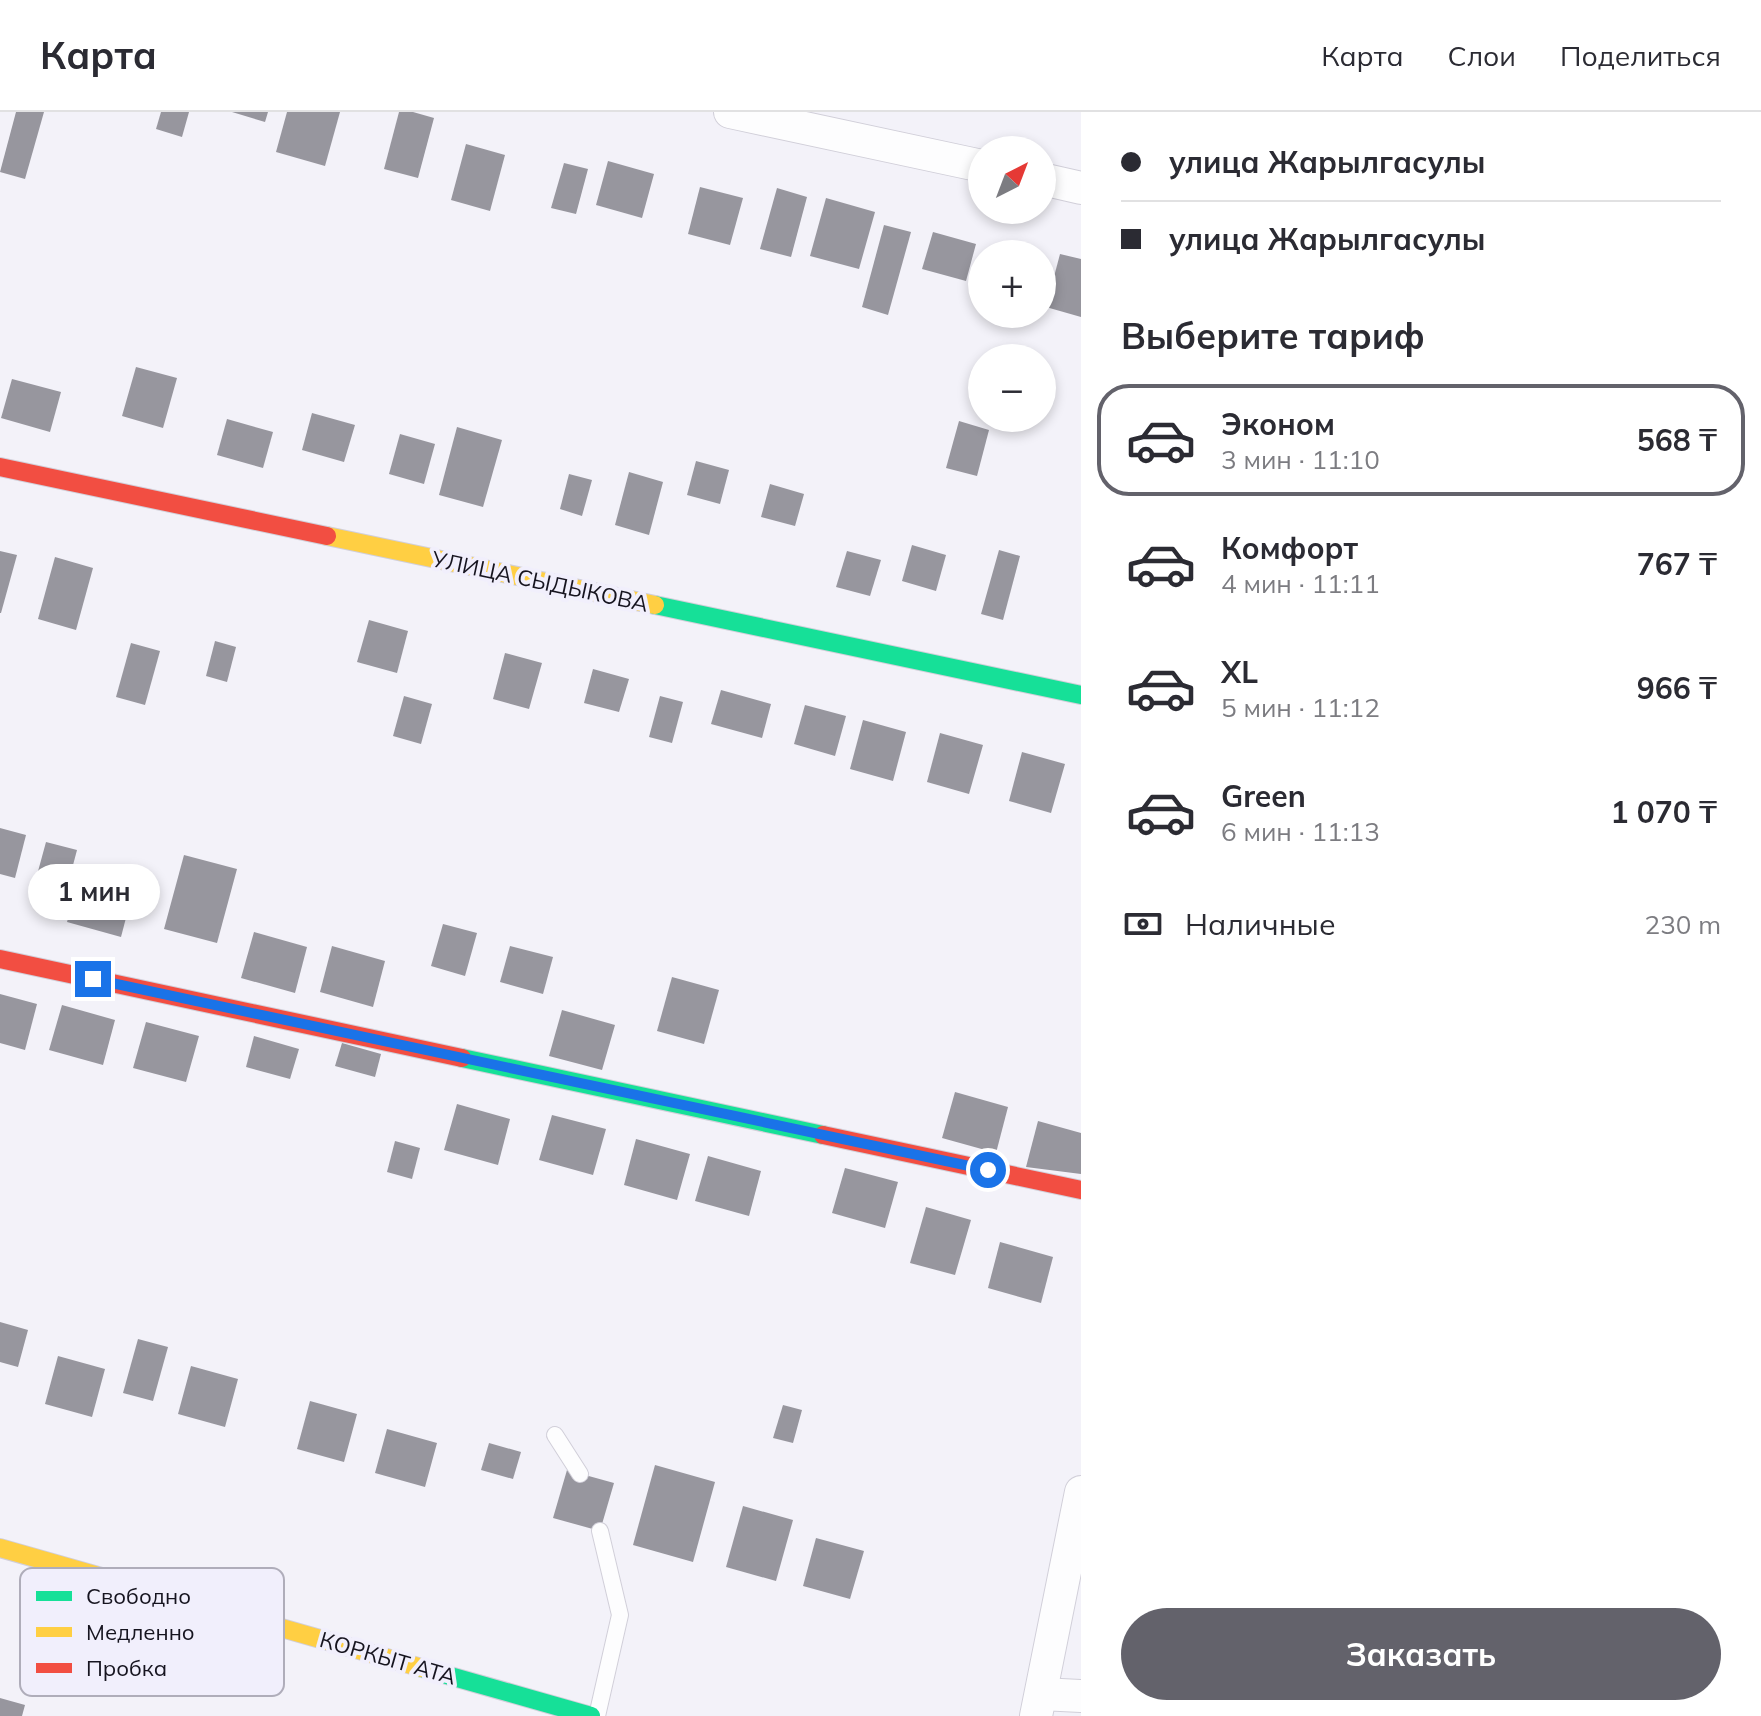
<!DOCTYPE html>
<html lang="ru">
<meta charset="utf-8">
<style>
body{margin:0;font-family:Mulish,sans-serif;background:#f7f7f7;color:#2b2b33;height:100vh;display:flex;flex-direction:column;font-size:30px;white-space:nowrap}
*{box-sizing:border-box;margin:0}
p{font-size:26px;color:#7c7c81}
.icon{flex:none;width:44px;height:44px;fill:none;stroke:currentColor;stroke-width:2;stroke-linecap:round;stroke-linejoin:round}
.map{position:relative;flex:1;overflow:hidden}
.sheet{display:flex;flex-direction:column;background:#fff;width:680px}
.sheet>*{flex:none}
.banner{display:grid;align-content:center;height:176px;padding:0 40px;background:#fff}
.needle{width:52px;rotate:42deg}
.controls{position:absolute;left:968px;top:24px;display:grid;gap:16px}
.controls a{display:grid;place-items:center;width:88px;height:88px;border-radius:50%;background:#fff;box-shadow:0 4px 12px #0003;font-size:40px}
.end{position:absolute;width:36px;height:36px;margin:-18px;border:10px solid #1a73e8;background:#fff;box-shadow:0 0 0 4px #fff}
.from{border-radius:50%}
.bubble{position:absolute;height:56px;border-radius:28px;background:#fff;box-shadow:0 4px 12px #0003;font-size:26px;font-weight:700;line-height:56px;text-align:center}
.banner b{display:flex;align-items:center;gap:28px;height:76px;font-size:30px}
.banner b+b{border-top:2px solid #e1e1e2}
.banner i{width:20px;height:20px;background:#2b2b33}
ul{padding:0;list-style:none}
li{display:flex;align-items:center;gap:24px;height:112px;margin:0 16px 12px;padding:0 24px;border:4px solid transparent;border-radius:32px}
li div{flex:1}
li b{display:block;font-size:30px}
li em{font-style:normal;font-weight:700}
li.on{border-color:#63626b}
li>.icon{width:72px;height:72px;stroke-width:1.5}
h2{padding:0 40px;font-size:36px;line-height:96px}
.pay{display:flex;align-items:center;gap:20px;height:88px;padding:0 40px;font-size:30px}
.pay p{margin-inline-start:auto}
.action{display:flex;gap:16px;margin-top:auto;padding:16px 40px}
.action a{flex:1;height:92px;border-radius:48px;background:#63626b;color:#fff;font-size:32px;font-weight:700;line-height:92px;text-align:center}
header{display:flex;align-items:center;gap:48px;box-sizing:border-box;height:112px;padding:0 40px;background:#fff;border-bottom:2px solid #e1e1e2}
header strong{font-size:38px}
nav{display:flex;gap:44px;margin-inline-start:auto;font-size:28px}
main{display:flex;flex:1;min-height:0}
.map>svg:first-child{display:block}
.building{fill:#97969e}
.lines{fill:none;stroke-linecap:round;stroke-linejoin:round}
.lane-casing{stroke:#d1cfd9;stroke-width:18}
.street-casing{stroke:#d1cfd9;stroke-width:34}
.fast-casing{stroke:#d1cfd9;stroke-width:20}
.slow-casing{stroke:#d1cfd9;stroke-width:20}
.jam-casing{stroke:#d1cfd9;stroke-width:20}
.lane{stroke:#fdfdfe;stroke-width:16}
.street{stroke:#fdfdfe;stroke-width:32}
.fast{stroke:#16e098;stroke-width:18}
.slow{stroke:#ffcf43;stroke-width:18}
.jam{stroke:#f24e42;stroke-width:18}
.route{stroke:#1a73e8;stroke-width:10}
.labels{text-anchor:middle;stroke-width:8;stroke-linejoin:round;paint-order:stroke}
.street-label{font-size:22px;fill:#16141f;stroke:#f1effc}
.key{fill:#f1effc;stroke:#afadba;stroke-width:2}
.key-label{font-size:22px;fill:#16141f}
</style>
<header>
<strong>Карта</strong>
<nav><a>Карта</a><a>Слои</a><a>Поделиться</a></nav>
</header>
<main>
<div class="map">
<svg width="1081" height="1604" viewBox="0 0 1081 1604">
<rect width="100%" height="100%" fill="#f3f2f9"/>
<g class="building">
<polygon points="16,0 44,0 25,67 0,60"/>
<polygon points="161,0 189,0 182,25 156,17"/>
<polygon points="232,0 268,0 265,10"/>
<polygon points="287,0 340,0 325,54 276,40"/>
<polygon points="399,0 413,0 434,6 418,66 384,57"/>
<polygon points="466,32 505,43 490,99 451,88"/>
<polygon points="608,49 654,62 642,106 596,93"/>
<polygon points="564,51 588,57 576,102 551,96"/>
<polygon points="700,75 743,86 730,133 688,122"/>
<polygon points="777,76 807,85 791,145 760,137"/>
<polygon points="826,86 875,100 859,157 810,144"/>
<polygon points="884,113 911,120 888,203 862,195"/>
<polygon points="933,120 976,132 966,169 922,157"/>
<polygon points="1060,142 1081,147 1081,205 1046,195"/>
<polygon points="136,255 177,266 163,316 122,304"/>
<polygon points="12,267 61,280 50,320 1,306"/>
<polygon points="312,301 355,313 344,350 302,338"/>
<polygon points="227,307 273,320 263,356 217,343"/>
<polygon points="959,309 989,318 977,364 946,356"/>
<polygon points="457,315 502,328 483,395 439,383"/>
<polygon points="400,322 435,332 424,372 389,362"/>
<polygon points="696,349 729,358 720,392 687,383"/>
<polygon points="629,360 663,370 649,423 615,413"/>
<polygon points="569,362 592,368 582,404 560,397"/>
<polygon points="770,372 804,382 795,414 761,405"/>
<polygon points="912,433 946,443 936,479 902,469"/>
<polygon points="999,438 1020,444 1003,508 981,502"/>
<polygon points="0,439 17,443 1,501 0,501"/>
<polygon points="847,439 881,448 870,484 836,475"/>
<polygon points="55,445 93,456 76,518 38,507"/>
<polygon points="369,508 408,519 397,561 357,550"/>
<polygon points="215,529 236,535 227,570 206,564"/>
<polygon points="131,531 160,539 145,593 116,585"/>
<polygon points="505,541 542,551 529,597 493,587"/>
<polygon points="593,557 629,567 619,600 584,591"/>
<polygon points="721,578 771,592 762,626 711,612"/>
<polygon points="404,584 432,592 421,632 393,624"/>
<polygon points="660,584 683,590 672,631 649,625"/>
<polygon points="805,593 846,604 835,644 794,632"/>
<polygon points="863,608 906,620 893,669 850,657"/>
<polygon points="940,621 983,633 969,682 927,670"/>
<polygon points="1022,640 1065,652 1051,701 1009,689"/>
<polygon points="0,716 26,723 15,766 0,762"/>
<polygon points="46,730 77,738 68,772 37,763"/>
<polygon points="184,743 237,757 217,831 164,817"/>
<polygon points="80,764 133,779 121,825 67,810"/>
<polygon points="443,812 477,821 465,864 431,854"/>
<polygon points="254,820 307,835 295,881 241,866"/>
<polygon points="332,834 385,849 373,895 320,880"/>
<polygon points="510,834 553,845 543,882 500,870"/>
<polygon points="672,865 719,878 704,932 657,919"/>
<polygon points="0,882 37,892 25,938 0,931"/>
<polygon points="62,893 115,908 103,953 49,938"/>
<polygon points="562,898 615,913 602,958 549,944"/>
<polygon points="146,910 199,924 186,970 133,956"/>
<polygon points="254,924 299,937 290,967 246,955"/>
<polygon points="342,931 381,942 375,965 335,954"/>
<polygon points="955,980 1008,995 996,1041 942,1026"/>
<polygon points="457,992 510,1007 498,1053 444,1038"/>
<polygon points="552,1003 606,1017 593,1063 539,1048"/>
<polygon points="1038,1009 1081,1021 1081,1062 1026,1055"/>
<polygon points="636,1027 690,1042 677,1088 624,1073"/>
<polygon points="395,1029 420,1036 412,1067 387,1060"/>
<polygon points="708,1044 761,1059 749,1104 695,1089"/>
<polygon points="845,1056 898,1070 885,1116 832,1101"/>
<polygon points="926,1095 971,1108 955,1163 910,1151"/>
<polygon points="1000,1130 1053,1145 1041,1191 988,1176"/>
<polygon points="0,1210 28,1218 18,1255 0,1250"/>
<polygon points="138,1227 168,1235 153,1289 123,1281"/>
<polygon points="58,1244 105,1257 92,1305 45,1292"/>
<polygon points="191,1254 238,1267 225,1315 178,1302"/>
<polygon points="310,1289 357,1302 344,1350 297,1337"/>
<polygon points="783,1293 802,1298 793,1331 773,1326"/>
<polygon points="387,1317 437,1331 425,1375 375,1361"/>
<polygon points="489,1331 521,1340 513,1367 481,1358"/>
<polygon points="655,1353 715,1370 693,1450 633,1433"/>
<polygon points="567,1358 614,1371 600,1419 553,1406"/>
<polygon points="743,1394 793,1408 776,1469 726,1455"/>
<polygon points="816,1426 864,1439 850,1487 803,1474"/>
<polygon points="0,1586 25,1593 22,1604 0,1604"/>
</g>
<g class="lines">
<defs>
<g id="lane">
<polyline points="555,1323 580,1362"/>
<polyline points="597,1604 620,1503 600,1419"/>
</g>
<g id="street">
<polyline points="730,0 982,54"/>
<polyline points="1042,67 1081,76"/>
<polyline points="1041,1582 1081,1584"/>
<polyline points="1036,1604 1081,1380"/>
</g>
<g id="fast">
<polyline points="655,493 1081,583"/>
<polyline points="462,946 823,1023"/>
<polyline points="422,1556 591,1604"/>
</g>
<g id="slow">
<polyline points="327,424 655,493"/>
<polyline points="0,1436 422,1556"/>
</g>
<g id="jam">
<polyline points="0,355 327,424"/>
<polyline points="0,847 462,946"/>
<polyline points="823,1023 1081,1078"/>
</g>
</defs>
<use href="#lane" class="lane-casing"/>
<use href="#street" class="street-casing"/>
<use href="#fast" class="fast-casing"/>
<use href="#slow" class="slow-casing"/>
<use href="#jam" class="jam-casing"/>
<use href="#lane" class="lane"/>
<use href="#street" class="street"/>
<use href="#fast" class="fast"/>
<use href="#slow" class="slow"/>
<use href="#jam" class="jam"/>
</g>
<g class="lines">
<polyline class="route" points="93,867 988,1058"/>
</g>
<g class="labels">
<g class="street-label">
<text transform="translate(540 469) rotate(12)" y="8">УЛИЦА СЫДЫКОВА</text>
<text transform="translate(388 1546) rotate(16)" y="8">КОРКЫТ АТА</text>
</g>
</g>
<rect x="20" y="1456" width="264" height="128" rx="12" class="key"/>
<rect x="36" y="1479" width="36" height="10" fill="#16e098"/>
<rect x="36" y="1515" width="36" height="10" fill="#ffcf43"/>
<rect x="36" y="1551" width="36" height="10" fill="#f24e42"/>
<g class="key-label">
<text x="86" y="1492">Свободно</text>
<text x="86" y="1528">Медленно</text>
<text x="86" y="1564">Пробка</text>
</g>
</svg>
<div class="controls">
<a><svg class="needle" viewBox="-14 -14 28 28"><path d="M0-13l5 13h-10z" fill="#e53935"/><path d="M0 13l5-13h-10z" fill="#7c7c81"/></svg></a>
<a>+</a>
<a>−</a>
</div>
<i class="end from" style="left:988px;top:1058px"></i>
<i class="end" style="left:93px;top:867px"></i>
<div class="bubble" style="left:28px;top:752px;width:132px">1 мин</div>
</div>
<section class="sheet">
<div class="banner">
<b><i class="from"></i>улица Жарылгасулы</b>
<b><i></i>улица Жарылгасулы</b>
</div>
<h2>Выберите тариф</h2>
<ul>
<li class="on"><svg class="icon" aria-label="car" viewBox="0 0 24 24"><path d="M5 17H2v-5l4-1 3-4h7l3 4 3 1v5h-3M9 17h6M6 11h13"/><circle cx="7" cy="17" r="2"/><circle cx="17" cy="17" r="2"/></svg><div><b>Эконом</b><p>3 мин · 11:10</p></div><em>568 ₸</em></li>
<li><svg class="icon" aria-label="car" viewBox="0 0 24 24"><path d="M5 17H2v-5l4-1 3-4h7l3 4 3 1v5h-3M9 17h6M6 11h13"/><circle cx="7" cy="17" r="2"/><circle cx="17" cy="17" r="2"/></svg><div><b>Комфорт</b><p>4 мин · 11:11</p></div><em>767 ₸</em></li>
<li><svg class="icon" aria-label="car" viewBox="0 0 24 24"><path d="M5 17H2v-5l4-1 3-4h7l3 4 3 1v5h-3M9 17h6M6 11h13"/><circle cx="7" cy="17" r="2"/><circle cx="17" cy="17" r="2"/></svg><div><b>XL</b><p>5 мин · 11:12</p></div><em>966 ₸</em></li>
<li><svg class="icon" aria-label="car" viewBox="0 0 24 24"><path d="M5 17H2v-5l4-1 3-4h7l3 4 3 1v5h-3M9 17h6M6 11h13"/><circle cx="7" cy="17" r="2"/><circle cx="17" cy="17" r="2"/></svg><div><b>Green</b><p>6 мин · 11:13</p></div><em>1 070 ₸</em></li>
</ul>
<div class="pay"><svg class="icon" aria-label="cash" viewBox="0 0 24 24"><path d="M3 7h18v10H3z"/><circle cx="12" cy="12" r="2"/></svg>Наличные<p>230 m</p></div>
<div class="action"><a>Заказать</a></div>
</section>
</main>
